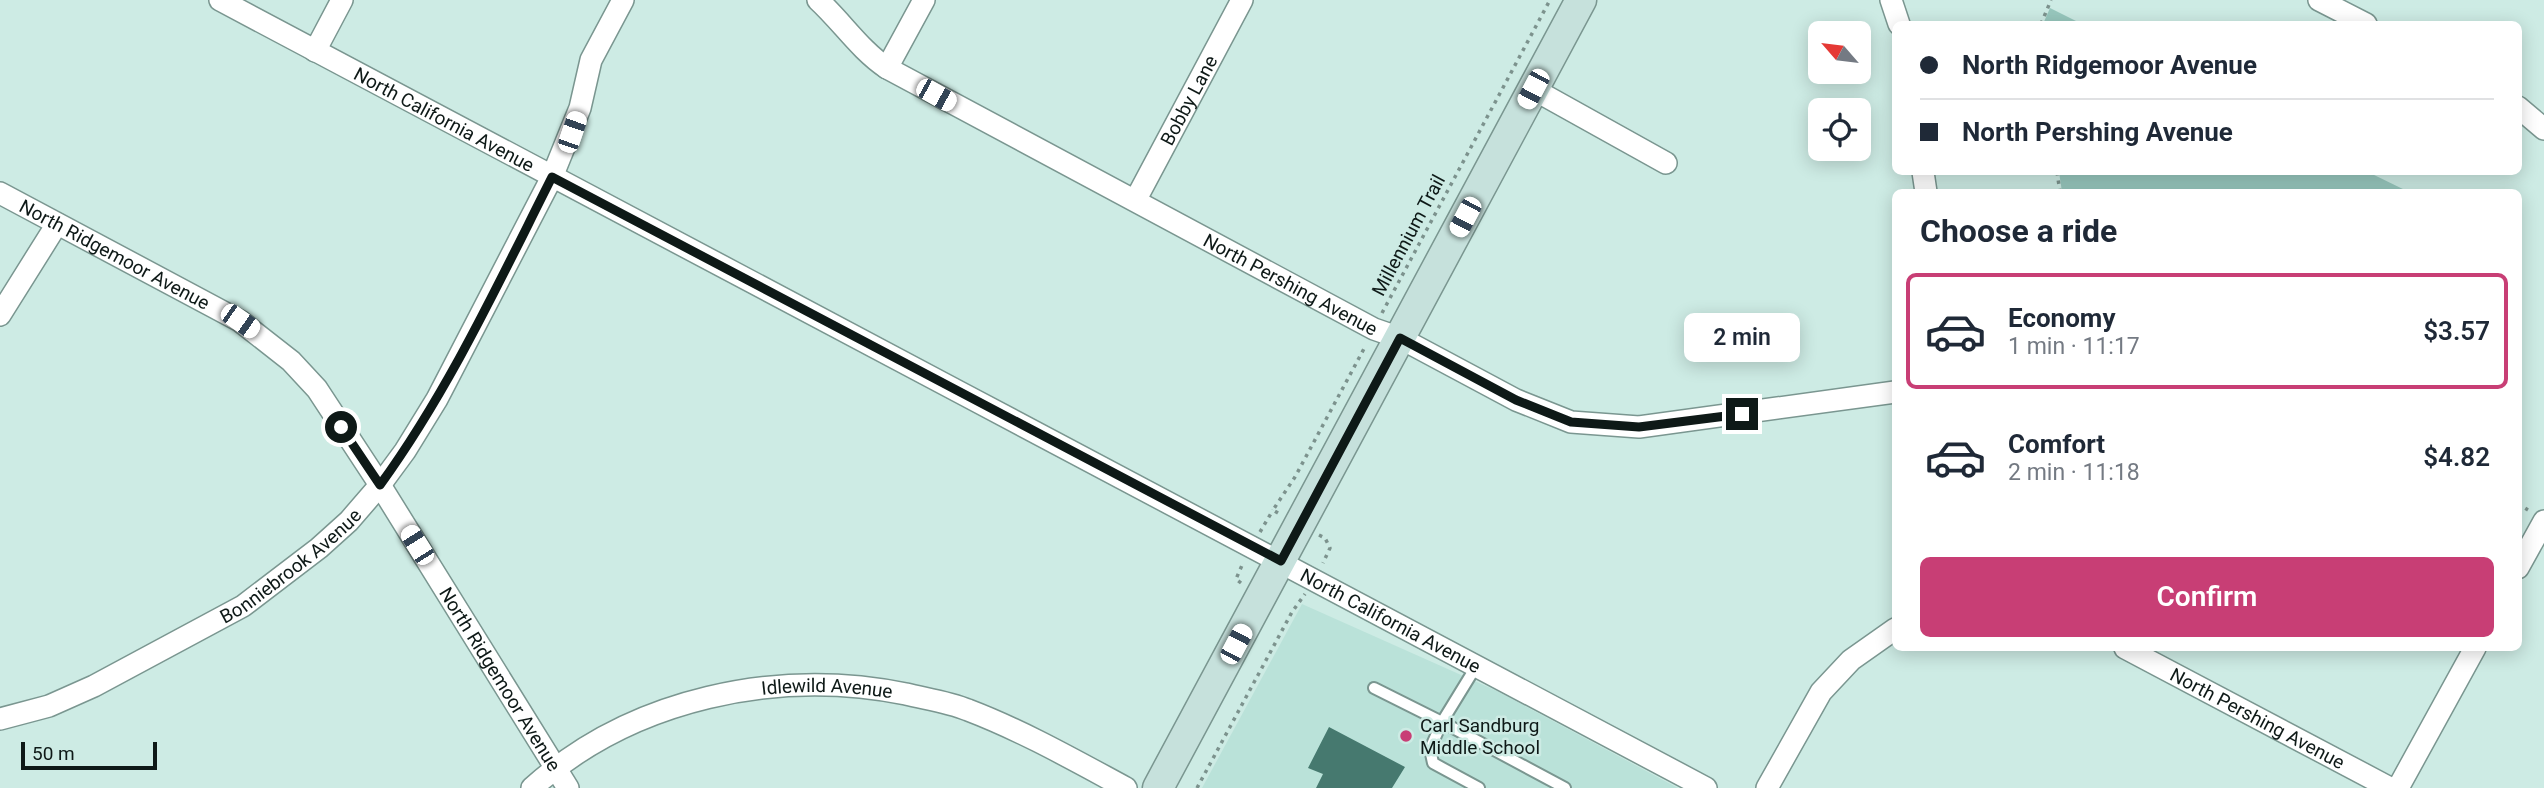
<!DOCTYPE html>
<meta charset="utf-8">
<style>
body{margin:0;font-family:Roboto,sans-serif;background:#f2f2f3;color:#1f2937;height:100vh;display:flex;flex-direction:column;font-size:26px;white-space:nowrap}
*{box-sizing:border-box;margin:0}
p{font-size:23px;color:#747a83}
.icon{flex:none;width:38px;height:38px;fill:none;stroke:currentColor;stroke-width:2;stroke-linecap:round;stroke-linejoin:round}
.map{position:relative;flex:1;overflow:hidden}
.panel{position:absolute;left:1892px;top:189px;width:630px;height:462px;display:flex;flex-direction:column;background:#fff;border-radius:10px;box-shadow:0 4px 18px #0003}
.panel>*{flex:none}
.banner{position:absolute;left:1892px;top:21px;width:630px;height:154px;border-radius:10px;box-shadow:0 4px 18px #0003;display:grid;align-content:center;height:154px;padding:0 28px;background:#fff}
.needle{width:46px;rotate:298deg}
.buttons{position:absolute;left:1808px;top:21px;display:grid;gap:14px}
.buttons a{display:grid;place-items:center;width:63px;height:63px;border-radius:10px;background:#fff;box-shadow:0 4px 18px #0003;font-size:35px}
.scale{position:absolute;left:21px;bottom:18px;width:136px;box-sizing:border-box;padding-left:7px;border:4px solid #0e1917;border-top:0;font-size:19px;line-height:24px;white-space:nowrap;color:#0e1917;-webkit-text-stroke:5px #cdebe4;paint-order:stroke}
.end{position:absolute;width:32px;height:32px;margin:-16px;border:9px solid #0e1917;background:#fff;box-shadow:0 0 0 4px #fff}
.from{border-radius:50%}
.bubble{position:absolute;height:49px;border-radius:10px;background:#fff;box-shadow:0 4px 18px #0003;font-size:23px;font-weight:600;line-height:49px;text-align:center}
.car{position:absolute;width:21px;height:42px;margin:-21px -10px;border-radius:9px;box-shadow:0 0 5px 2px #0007;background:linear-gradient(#fff 24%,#345 0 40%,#fff 0 76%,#345 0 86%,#fff 0)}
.banner b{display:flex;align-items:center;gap:24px;height:66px;font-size:26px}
.banner b+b{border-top:2px solid #e0e1e3}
.banner i{width:18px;height:18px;background:#1f2937}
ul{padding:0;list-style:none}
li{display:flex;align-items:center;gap:21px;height:116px;margin:0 14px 10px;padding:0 14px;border:4px solid transparent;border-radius:10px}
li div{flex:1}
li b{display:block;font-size:26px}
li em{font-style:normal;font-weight:600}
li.selected{border-color:#c83e75}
li>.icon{width:63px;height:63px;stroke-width:1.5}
h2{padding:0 28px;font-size:32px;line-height:84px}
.button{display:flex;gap:14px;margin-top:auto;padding:14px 28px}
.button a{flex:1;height:80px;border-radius:10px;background:#c83e75;color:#fff;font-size:28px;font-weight:600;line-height:80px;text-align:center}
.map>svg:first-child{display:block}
.built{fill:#bae2d9}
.green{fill:#97c7bd}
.building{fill:#46796f}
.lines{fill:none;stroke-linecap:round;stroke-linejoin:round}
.lane-casing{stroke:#7a9690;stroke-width:14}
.street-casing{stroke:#7a9690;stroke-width:24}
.secondary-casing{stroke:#7a9690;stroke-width:33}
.path{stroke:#7c928d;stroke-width:3.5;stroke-dasharray:3.5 5;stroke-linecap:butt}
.lane{stroke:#fff;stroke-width:10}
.street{stroke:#fff;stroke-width:21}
.secondary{stroke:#c6e1dc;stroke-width:30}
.route{stroke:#0e1917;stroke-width:9}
.poi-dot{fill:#c83e75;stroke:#cdebe4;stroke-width:2.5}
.labels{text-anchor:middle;stroke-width:5;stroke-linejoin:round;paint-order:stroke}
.street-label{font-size:19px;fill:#0e1917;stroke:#cdebe4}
.poi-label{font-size:19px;fill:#0e1917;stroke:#cdebe4;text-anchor:start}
</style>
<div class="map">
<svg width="2544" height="788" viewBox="0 0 2544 788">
<rect width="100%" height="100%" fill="#cdebe4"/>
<polygon class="built" points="1302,604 1497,691 1678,788 1202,788"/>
<g class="green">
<polygon points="2050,8 2082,24 2043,24"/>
<polygon points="2059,172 2368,172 2409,192 2062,192"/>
</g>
<polygon class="building" points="1329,727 1405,767 1392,788 1316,788 1323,774 1308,768"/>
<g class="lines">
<defs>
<g id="lane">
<polyline points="1477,665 1442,722 1565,788"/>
<polyline points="1374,688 1442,722 1430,749 1433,763 1479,788"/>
</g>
<g id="street">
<path id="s1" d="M220 0C715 264 1211 524 1706 788"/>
<path id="s2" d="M818 0C842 22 860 50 887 68L1374 329 1400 338 1516 400 1571 422 1639 427 1895 392"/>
<polyline points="1891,0 1899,24"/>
<polyline points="2319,0 2366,24"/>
<polyline points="315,51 342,0"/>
<polyline points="887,68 924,0"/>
<polyline points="1533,89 1666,163"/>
<polyline points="2518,107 2544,129"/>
<polyline points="1923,172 1926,192"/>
<path id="s3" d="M0 193 240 321 291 361 317 389 380 485 568 788"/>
<path id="s4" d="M1136 199 1242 0"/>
<polyline points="0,315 57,224"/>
<polyline points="2518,568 2544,521"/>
<path id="s5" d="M2125 648 2390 788"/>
<path id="s6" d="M0 719 49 706 94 686 243 606 319 548 349 521 380 485 405 451 437 399 552 177 580 108 591 60 623 0"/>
<path id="s7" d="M532 788C632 698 777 668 906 694 927 699 949 702 968 710 1023 731 1074 760 1126 788"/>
<polyline points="1767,788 1821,692 1851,660 1895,629"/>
<polyline points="2398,788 2475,648"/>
</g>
<polyline id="secondary" points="1158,788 1581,0"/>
</defs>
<use href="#lane" class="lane-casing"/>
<use href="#street" class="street-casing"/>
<use href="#secondary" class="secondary-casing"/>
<g class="path">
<polyline points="2041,24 2051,0"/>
<polyline points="2057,172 2060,192"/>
<polyline points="1382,313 1550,0"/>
<polyline points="2518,504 2528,510"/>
<polyline points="1278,513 1273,510 1295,477 1366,345"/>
<polyline points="1260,532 1273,510"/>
<polyline points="1319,535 1325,538 1330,548 1323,563"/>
<polyline points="1241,583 1236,579 1243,563"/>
<polyline points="1197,788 1292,612 1305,594"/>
</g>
<use href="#lane" class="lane"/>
<use href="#street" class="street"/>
<use href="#secondary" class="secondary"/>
</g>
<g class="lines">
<path class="route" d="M341 427 380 485C449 390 499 282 552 177L1281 561 1400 338 1516 400 1571 422 1639 427 1742 414"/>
</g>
<circle class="poi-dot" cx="1406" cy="736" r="7"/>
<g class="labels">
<g class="street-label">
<text dy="7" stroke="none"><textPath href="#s4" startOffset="112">Bobby Lane</textPath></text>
<text dy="7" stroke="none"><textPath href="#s1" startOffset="254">North California Avenue</textPath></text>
<text transform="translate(1408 235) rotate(-62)" y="7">Millennium Trail</text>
<text dy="7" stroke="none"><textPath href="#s3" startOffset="130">North Ridgemoor Avenue</textPath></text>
<text dy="7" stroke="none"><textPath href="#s2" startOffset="555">North Pershing Avenue</textPath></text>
<text dy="7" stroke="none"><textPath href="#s6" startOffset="331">Bonniebrook Avenue</textPath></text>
<text dy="7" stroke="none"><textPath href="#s1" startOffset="1325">North California Avenue</textPath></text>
<text dy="7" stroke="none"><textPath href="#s3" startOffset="718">North Ridgemoor Avenue</textPath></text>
<text dy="7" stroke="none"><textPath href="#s7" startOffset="320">Idlewild Avenue</textPath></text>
<text dy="7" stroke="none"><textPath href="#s5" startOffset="150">North Pershing Avenue</textPath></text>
</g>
<g class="poi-label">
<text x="1420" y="732">Carl Sandburg<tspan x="1420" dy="22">Middle School</tspan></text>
</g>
</g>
</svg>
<div class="buttons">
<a><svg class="needle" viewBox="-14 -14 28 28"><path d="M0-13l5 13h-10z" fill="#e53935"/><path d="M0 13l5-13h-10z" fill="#747a83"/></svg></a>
<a><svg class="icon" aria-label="locate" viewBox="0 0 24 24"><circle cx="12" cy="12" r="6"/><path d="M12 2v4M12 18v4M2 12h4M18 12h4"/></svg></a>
</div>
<div class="scale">50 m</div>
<i class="end from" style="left:341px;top:427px"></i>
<i class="end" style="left:1742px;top:414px"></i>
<div class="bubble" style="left:1684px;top:313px;width:116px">2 min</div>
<i class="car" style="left:1533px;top:89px;rotate:208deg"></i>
<i class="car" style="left:936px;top:95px;rotate:119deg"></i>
<i class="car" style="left:572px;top:132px;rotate:19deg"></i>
<i class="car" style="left:1465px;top:217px;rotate:208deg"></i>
<i class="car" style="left:240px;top:321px;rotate:125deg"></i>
<i class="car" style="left:417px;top:545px;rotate:328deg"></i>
<i class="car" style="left:1236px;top:644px;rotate:28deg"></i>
<div class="banner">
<b><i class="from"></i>North Ridgemoor Avenue</b>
<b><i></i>North Pershing Avenue</b>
</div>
<section class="panel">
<h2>Choose a ride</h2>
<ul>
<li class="selected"><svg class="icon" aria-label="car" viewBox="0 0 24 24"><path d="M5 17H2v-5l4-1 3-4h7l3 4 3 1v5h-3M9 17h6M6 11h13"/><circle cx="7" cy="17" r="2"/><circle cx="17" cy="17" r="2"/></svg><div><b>Economy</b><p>1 min · 11:17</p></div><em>$3.57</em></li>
<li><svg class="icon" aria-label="car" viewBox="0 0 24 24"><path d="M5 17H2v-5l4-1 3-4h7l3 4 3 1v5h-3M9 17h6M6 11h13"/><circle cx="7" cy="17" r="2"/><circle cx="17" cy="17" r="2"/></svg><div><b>Comfort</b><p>2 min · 11:18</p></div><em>$4.82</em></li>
</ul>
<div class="button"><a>Confirm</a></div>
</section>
</div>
